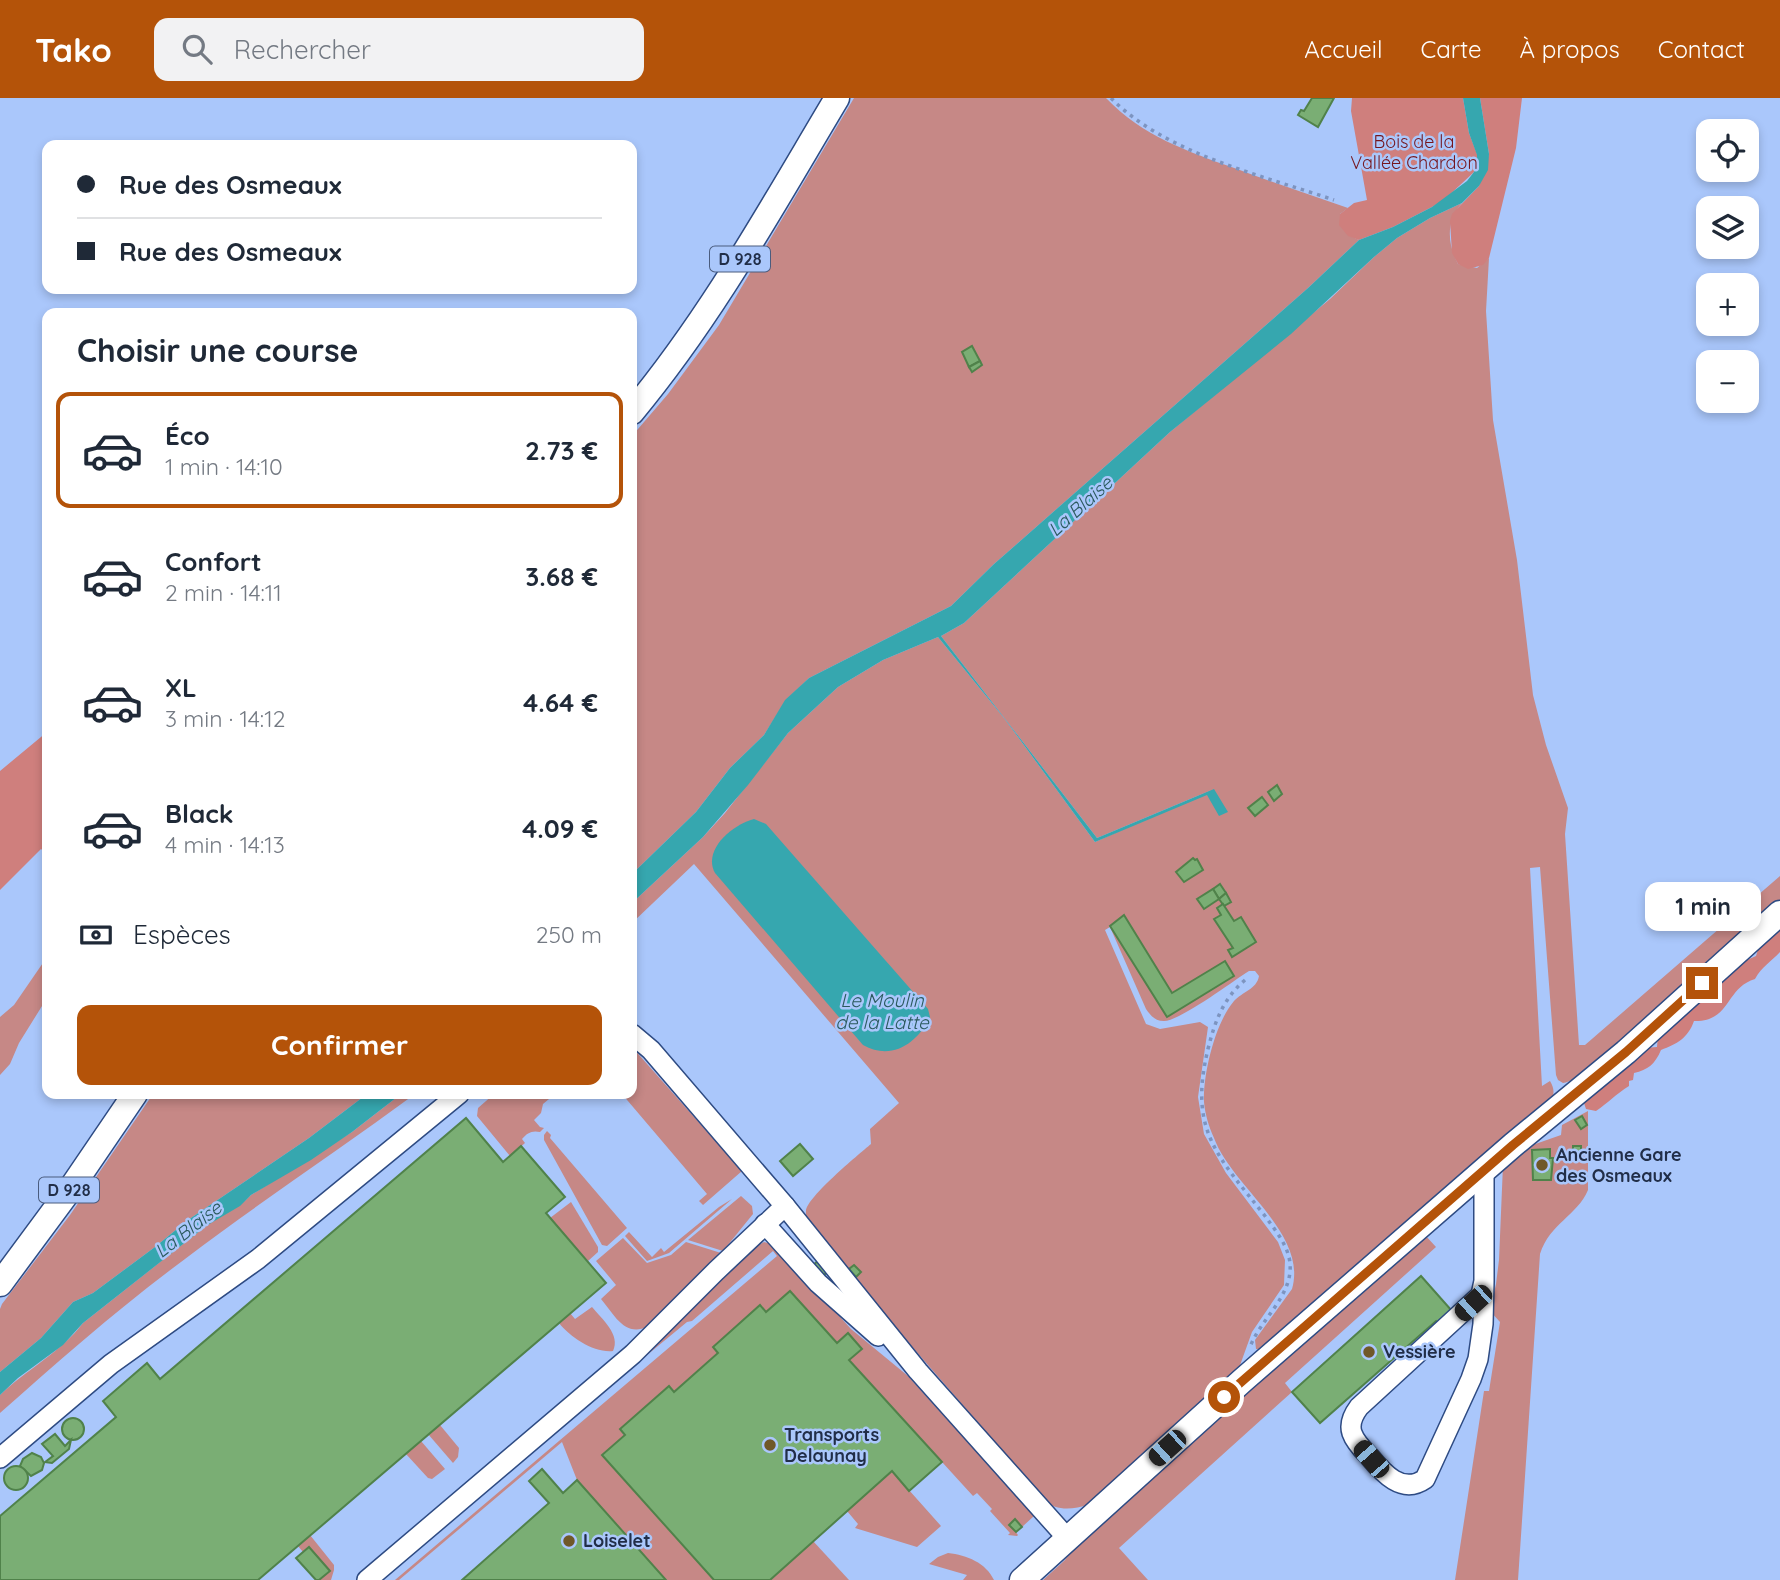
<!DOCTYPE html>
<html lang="fr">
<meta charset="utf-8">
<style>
body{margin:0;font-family:Quicksand,sans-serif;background:#f2f2f3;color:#1f2937;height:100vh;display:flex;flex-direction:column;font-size:26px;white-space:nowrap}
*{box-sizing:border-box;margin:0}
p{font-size:23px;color:#747a83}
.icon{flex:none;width:38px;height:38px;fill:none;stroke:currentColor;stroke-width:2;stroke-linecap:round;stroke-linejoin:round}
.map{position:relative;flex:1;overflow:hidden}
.drawer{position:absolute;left:42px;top:210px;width:595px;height:791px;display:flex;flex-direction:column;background:#fff;border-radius:14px;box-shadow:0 4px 10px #0003}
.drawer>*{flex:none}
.hud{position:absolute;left:42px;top:42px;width:595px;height:154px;border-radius:14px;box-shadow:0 4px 10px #0003;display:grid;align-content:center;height:154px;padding:0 35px;background:#fff}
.fabs{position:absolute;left:1696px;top:21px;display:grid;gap:14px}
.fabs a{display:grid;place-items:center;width:63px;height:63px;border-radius:14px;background:#fff;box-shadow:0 4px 10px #0003;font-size:35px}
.end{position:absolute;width:32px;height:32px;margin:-16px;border:9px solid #b45309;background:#fff;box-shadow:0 0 0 4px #fff}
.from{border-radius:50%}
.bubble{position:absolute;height:49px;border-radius:14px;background:#fff;box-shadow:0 4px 10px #0003;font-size:23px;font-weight:700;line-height:49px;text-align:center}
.car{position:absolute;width:21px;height:42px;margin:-21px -10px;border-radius:9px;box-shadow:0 0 5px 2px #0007;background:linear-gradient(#222 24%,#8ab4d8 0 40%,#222 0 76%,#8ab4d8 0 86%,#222 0)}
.hud b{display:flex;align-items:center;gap:24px;height:66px;font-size:26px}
.hud b+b{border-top:2px solid #e0e1e3}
.hud i{width:18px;height:18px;background:#1f2937}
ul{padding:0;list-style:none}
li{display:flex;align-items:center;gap:21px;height:116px;margin:0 14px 10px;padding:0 21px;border:4px solid transparent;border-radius:14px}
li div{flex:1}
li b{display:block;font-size:26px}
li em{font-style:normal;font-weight:700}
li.active{border-color:#b45309}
li>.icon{width:63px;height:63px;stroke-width:1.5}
h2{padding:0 35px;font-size:32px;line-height:84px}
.pay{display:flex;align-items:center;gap:18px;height:77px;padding:0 35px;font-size:26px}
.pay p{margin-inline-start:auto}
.primary-button{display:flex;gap:14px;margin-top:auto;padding:14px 35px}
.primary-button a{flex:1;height:80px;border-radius:14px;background:#b45309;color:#fff;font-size:28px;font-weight:700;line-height:80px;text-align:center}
header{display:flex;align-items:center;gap:42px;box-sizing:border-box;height:98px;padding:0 35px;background:#b45309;color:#fff}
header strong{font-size:33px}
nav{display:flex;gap:38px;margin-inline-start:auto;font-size:24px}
.search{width:490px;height:63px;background:#f2f2f3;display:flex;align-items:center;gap:18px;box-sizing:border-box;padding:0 24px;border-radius:14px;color:#747a83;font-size:26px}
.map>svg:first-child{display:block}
.green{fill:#c68886}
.forest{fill:#cf7f7d}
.water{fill:#36a7af}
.building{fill:#7aae74;stroke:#50824a;stroke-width:2}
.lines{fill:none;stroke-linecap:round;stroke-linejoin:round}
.minor-casing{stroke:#2e4b83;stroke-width:22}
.major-casing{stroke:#2e4b83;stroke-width:27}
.path{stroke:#7d94c0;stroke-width:3.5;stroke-dasharray:3.5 5;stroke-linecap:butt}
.minor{stroke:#fff;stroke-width:19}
.major{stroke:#fff;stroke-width:24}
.route{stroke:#b45309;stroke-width:9}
.poi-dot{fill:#705829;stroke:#aac7fb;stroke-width:2.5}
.labels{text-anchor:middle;stroke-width:5;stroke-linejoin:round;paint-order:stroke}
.shield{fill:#aac7fb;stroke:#4a5c7e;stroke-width:2}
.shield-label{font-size:16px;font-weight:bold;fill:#212e48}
.park-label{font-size:18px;fill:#75161e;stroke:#aac7fb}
.poi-label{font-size:18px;font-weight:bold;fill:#212e48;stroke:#aac7fb;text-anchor:start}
.water-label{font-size:19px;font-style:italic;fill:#2b5a5e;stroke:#aac7fb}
</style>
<header>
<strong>Tako</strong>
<div class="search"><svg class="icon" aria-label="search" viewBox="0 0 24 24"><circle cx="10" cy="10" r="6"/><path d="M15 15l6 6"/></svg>Rechercher</div>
<nav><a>Accueil</a><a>Carte</a><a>À propos</a><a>Contact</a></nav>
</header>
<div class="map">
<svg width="1780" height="1482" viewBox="0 0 1780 1482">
<rect width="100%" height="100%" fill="#aac7fb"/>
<g class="green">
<path d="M854 0H1106C1142 38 1189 54 1237 71 1274 85 1311 97 1348 110L1340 116 1348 137 1359 142 1308 190 994 466 951 508 809 580 786 602 764 637 730 670 696 714 632 776V338L668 296 719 227Z"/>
<path d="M1462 105C1446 123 1447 145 1458 166L1477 170 1489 160 1486 213 1493 322 1517 462 1533 597 1546 647 1568 710 1565 736 1579 947H1585L1780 778V806C1748 834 1592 983 1563 985L1558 982 1556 977 1540 769 1530 770 1542 988 1550 983C1555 991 1554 997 1551 1004L1262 1252 1256 1251 1255 1242 1292 1191C1308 1135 1232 1089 1214 1040 1209 1029 1205 1016 1204 1004 1203 976 1215 925 1234 903 1242 894 1257 891 1259 878L1255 873H1249C1233 883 1180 923 1164 923 1155 923 1151 918 1146 911L1110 829 1105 832 1146 926 1160 931 1200 924 1208 929 1198 999 1204 1036 1226 1075 1278 1144 1285 1162 1284 1187 1252 1234 1239 1270 1088 1407C1074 1411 1056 1414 1045 1402L816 1138C811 1130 805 1123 806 1113 807 1099 858 1057 871 1046L870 1031 899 1005 694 766 632 825V805L703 739 725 715 788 635 838 589 883 562 938 539 1004 620 1095 744 1214 691 1097 740 941 538 964 525 1170 334 1330 201 1374 159 1397 140 1430 120Z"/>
<polygon points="47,859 47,900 19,945 10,966 0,977 0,919 14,907"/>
<polygon points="632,949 742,1073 703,1107 699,1103 707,1096 622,996 632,996"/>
<polygon points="153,996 367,996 309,1040 188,1122 155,1149 93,1195 73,1204 41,1240 0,1274 0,1211 2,1206 70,1117"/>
<path d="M401 996H415C339 1052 260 1104 185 1161 120 1209 60 1262 0 1315V1297C26 1272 61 1254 83 1225 123 1194 162 1162 202 1131 218 1118 237 1112 251 1097L352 1034Z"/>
<path d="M494 996H555L543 1006 541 1015 534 1022 540 1029 544 1030 540 1034C532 1032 527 1035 522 1041L525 1045 510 1058 477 1018 478 1010Z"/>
<path d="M1588 1013V1092C1577 1118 1550 1125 1540 1156L1518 1482H1455L1484 1293H1489L1500 1224 1490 1213 1496 1186 1499 1162 1503 1067 1521 1051 1561 1037 1562 1027Z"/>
<polygon points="547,1033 551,1037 550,1040 627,1130 607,1148 602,1147 544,1042 544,1037"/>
<polygon points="741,1098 752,1108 753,1116 723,1153 688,1142"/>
<polygon points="732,1101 669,1155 647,1163 625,1138 629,1134 652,1159 661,1150 664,1154 719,1109"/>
<polygon points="571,1104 598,1149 598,1154 588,1163 550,1120"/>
<polygon points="1425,1137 1436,1149 1285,1285 1292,1294 1119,1450 1148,1482 1043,1482 1065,1462 1079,1441"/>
<path d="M623 1140 647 1165 671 1157 686 1144 721 1155 647 1229C624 1239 614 1216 601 1201L616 1187 596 1163Z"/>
<polygon points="764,1144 771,1146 781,1154 851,1231 908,1278 1034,1418 1022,1429 1015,1422 1010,1427 1018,1437 1017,1438 1008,1437 1010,1435 990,1413 992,1411 977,1395 973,1398 849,1262 862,1251 848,1236 837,1245 790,1193 766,1214 760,1207 713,1249 718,1255 674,1294 669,1288 620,1331 714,1482 666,1482 577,1382 562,1344 399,1482 395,1482 777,1158 773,1153 692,1223 687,1224 641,1262 749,1153"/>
<path d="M592 1209C602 1221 621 1237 613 1253 594 1255 571 1240 559 1225L570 1215 575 1221Z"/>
<polygon points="440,1327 459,1350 458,1359 453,1365 428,1336"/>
<polygon points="421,1343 445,1371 432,1381 428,1380 406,1356"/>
<polygon points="892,1373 941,1428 917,1449 855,1430 858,1426 847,1413"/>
<polygon points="310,1437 334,1467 334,1472 331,1482 319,1482 329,1473 309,1449 303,1454 298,1448"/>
<polygon points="813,1443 849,1482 770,1482"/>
<path d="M948 1455C967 1457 986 1465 994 1482H963L967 1477 929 1466 938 1459Z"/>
</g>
<g class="forest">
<polygon points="1352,0 1463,0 1469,35 1477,56 1477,70 1473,75 1444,102 1432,109 1393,129 1359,142 1348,138 1339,127 1340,116 1354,105 1367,102 1351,13"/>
<polygon points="1480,0 1522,0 1516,50 1489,160 1483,167 1468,171 1458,166 1452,155 1450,123 1452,116 1479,88 1489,56"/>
<polygon points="47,634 47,756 41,751 0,792 0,673"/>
<path d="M1780 826V854C1771 864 1762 868 1755 881 1725 890 1731 924 1694 923 1688 940 1677 946 1661 952 1655 966 1648 972 1634 975L1633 982 1629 983V988C1616 996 1608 1005 1596 1013L1586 1011 1584 1005 1594 992 1599 993 1644 950 1657 949 1658 937 1687 916 1697 899 1722 884 1738 866 1756 858 1760 845Z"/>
</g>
<g class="water">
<polygon points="1463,0 1480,0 1489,56 1488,72 1479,88 1462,105 1430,120 1397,140 1374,159 1291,236 1170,334 964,525 941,538 1097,740 1214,691 1228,714 1219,718 1207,697 1095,744 1004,620 938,539 883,562 838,589 788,635 748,687 703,739 632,805 632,776 696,714 730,670 764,637 785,602 809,580 951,508 994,466 1308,190 1359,142 1393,129 1432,109 1467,83 1477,70 1477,57 1469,35"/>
<path d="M754 721 766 726 928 911 930 919C917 946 891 963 863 947L715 775C702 751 734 726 754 721Z"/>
<polygon points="367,996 401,996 352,1034 311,1062 251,1097 240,1108 206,1128 83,1225 63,1247 18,1280 0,1297 0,1274 41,1240 73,1204 93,1195 155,1149 188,1122 309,1040"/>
</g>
<g class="building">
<polygon points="1312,0 1334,0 1318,29 1298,17 1301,12 1304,13"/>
<polygon points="972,248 980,263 969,269 962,254"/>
<polygon points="980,263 982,267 972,274 969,269"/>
<polygon points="1277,687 1282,696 1274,703 1268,694"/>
<polygon points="1262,699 1268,707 1255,718 1248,710"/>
<polygon points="1193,760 1195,762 1197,761 1203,772 1184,784 1176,774"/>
<polygon points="1220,786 1226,795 1219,801 1213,791"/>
<polygon points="1213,791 1219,801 1204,811 1197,801"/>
<polygon points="1226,795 1231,804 1224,808 1219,801"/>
<polygon points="1223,806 1234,823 1241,819 1256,844 1232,859 1228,852 1233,850 1214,821 1221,817 1217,810"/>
<polygon points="1124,817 1172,895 1225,863 1234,878 1167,919 1110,828"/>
<polygon points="1582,1018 1587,1027 1581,1031 1575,1022"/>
<polygon points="466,1020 503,1064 521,1048 565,1099 546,1115 606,1185 258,1482 0,1482 0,1418 116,1319 103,1303 147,1265 160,1281"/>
<polygon points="800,1046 813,1061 793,1078 780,1063"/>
<rect x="1573" y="1048" width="8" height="10"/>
<polygon points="1550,1051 1550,1060 1553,1060 1551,1082 1533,1082 1532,1052"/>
<polygon points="819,1162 829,1173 821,1179 812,1168"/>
<polygon points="854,1167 861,1174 856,1179 849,1171"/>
<polygon points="1421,1178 1452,1213 1439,1226 1436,1223 1320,1325 1292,1294"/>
<polygon points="790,1193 837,1245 848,1235 862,1251 849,1262 942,1364 909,1393 892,1373 770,1482 714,1482 602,1357 625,1337 620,1331 669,1288 674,1294 718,1255 713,1249 760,1207 766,1214"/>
<circle cx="73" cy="1331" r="11"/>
<polygon points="55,1336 65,1348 71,1342 69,1351 52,1365 45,1364 53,1358 42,1346"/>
<polygon points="32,1355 41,1359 44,1365 42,1372 31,1378 20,1368 23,1361"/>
<circle cx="16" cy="1380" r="12"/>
<polygon points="542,1371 563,1395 577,1382 666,1482 462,1482 549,1405 529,1383"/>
<polygon points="1015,1421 1022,1429 1016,1434 1009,1427"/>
<polygon points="309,1449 330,1473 319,1482 316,1482 296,1460"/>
</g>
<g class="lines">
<defs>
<g id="minor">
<path d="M1484 1073V1183L1481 1197 1359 1309C1353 1317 1349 1326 1352 1335 1355 1344 1363 1352 1369 1358 1383 1375 1402 1397 1425 1381L1471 1281 1478 1261 1483 1226 1484 1183"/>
<polyline points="785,1108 918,1273 1068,1441"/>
<polyline points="765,1126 818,1185 878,1238"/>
<polyline points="0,1360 111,1266 258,1161 459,996"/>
<polyline points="367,1482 633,1256 716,1173 785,1108 651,952 632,936"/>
</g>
<g id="major">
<path d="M632 314C712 218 773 107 837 0"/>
<polyline points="0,1186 71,1090 135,996"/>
<polyline points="1022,1482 1243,1282 1513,1047 1626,954 1780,815"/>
</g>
</defs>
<use href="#minor" class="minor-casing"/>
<use href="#major" class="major-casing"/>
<g class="path">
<path d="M1111 0C1166 56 1261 77 1334 102"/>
<path d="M1245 882C1223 901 1215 923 1208 951 1188 1033 1218 1058 1265 1118 1275 1132 1288 1147 1290 1165 1293 1198 1261 1220 1250 1249"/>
</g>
<use href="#minor" class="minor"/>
<use href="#major" class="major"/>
</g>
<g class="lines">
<polyline class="route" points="1224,1299 1513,1047 1626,954 1702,885"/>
</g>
<g class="poi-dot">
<circle cx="1542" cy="1067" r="7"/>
<circle cx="1369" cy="1254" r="7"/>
<circle cx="770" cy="1347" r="7"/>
<circle cx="569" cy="1443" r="7"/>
</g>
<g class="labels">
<g class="shield">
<rect x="710" y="148.5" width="60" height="25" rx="5"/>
<rect x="39" y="1079.5" width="60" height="25" rx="5"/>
</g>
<g class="shield-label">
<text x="740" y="167">D 928</text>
<text x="69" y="1098">D 928</text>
</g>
<g class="park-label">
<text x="1414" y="50">Bois de la<tspan x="1414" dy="21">Vallée Chardon</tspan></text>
</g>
<g class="poi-label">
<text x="1556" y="1063">Ancienne Gare<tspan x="1556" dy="21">des Osmeaux</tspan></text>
<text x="1383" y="1260">Vessière</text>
<text x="784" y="1343">Transports<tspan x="784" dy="21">Delaunay</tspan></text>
<text x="583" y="1449">Loiselet</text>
</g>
<g class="water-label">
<text transform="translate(1080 408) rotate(-42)" y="7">La Blaise</text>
<text x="882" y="909">Le Moulin<tspan x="882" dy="22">de la Latte</tspan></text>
<text transform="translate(188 1131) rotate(-38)" y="7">La Blaise</text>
</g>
</g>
</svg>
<div class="fabs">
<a><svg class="icon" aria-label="locate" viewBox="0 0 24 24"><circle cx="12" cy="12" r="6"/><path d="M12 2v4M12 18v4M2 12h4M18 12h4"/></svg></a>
<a><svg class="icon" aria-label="layers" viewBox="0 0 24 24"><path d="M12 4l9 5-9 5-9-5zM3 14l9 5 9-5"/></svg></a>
<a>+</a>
<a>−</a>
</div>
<i class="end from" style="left:1224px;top:1299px"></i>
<i class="end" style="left:1702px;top:885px"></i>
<div class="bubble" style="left:1645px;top:784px;width:116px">1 min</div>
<i class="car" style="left:1473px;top:1205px;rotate:228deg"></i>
<i class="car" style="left:1167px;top:1350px;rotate:228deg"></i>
<i class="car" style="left:1371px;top:1361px;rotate:319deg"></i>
<div class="hud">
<b><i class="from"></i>Rue des Osmeaux</b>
<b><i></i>Rue des Osmeaux</b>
</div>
<section class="drawer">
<h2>Choisir une course</h2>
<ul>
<li class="active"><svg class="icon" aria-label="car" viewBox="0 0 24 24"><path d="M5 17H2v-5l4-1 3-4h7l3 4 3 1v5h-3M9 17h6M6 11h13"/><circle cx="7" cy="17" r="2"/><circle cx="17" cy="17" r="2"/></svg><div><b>Éco</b><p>1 min · 14:10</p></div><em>2.73 €</em></li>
<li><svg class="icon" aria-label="car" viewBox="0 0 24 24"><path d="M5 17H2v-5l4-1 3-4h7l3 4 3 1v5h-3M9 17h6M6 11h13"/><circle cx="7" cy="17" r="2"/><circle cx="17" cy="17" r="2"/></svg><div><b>Confort</b><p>2 min · 14:11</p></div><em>3.68 €</em></li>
<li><svg class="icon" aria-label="car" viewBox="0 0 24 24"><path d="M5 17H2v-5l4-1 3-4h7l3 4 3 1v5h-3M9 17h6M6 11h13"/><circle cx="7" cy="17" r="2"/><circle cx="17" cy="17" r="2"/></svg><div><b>XL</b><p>3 min · 14:12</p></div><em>4.64 €</em></li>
<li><svg class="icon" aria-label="car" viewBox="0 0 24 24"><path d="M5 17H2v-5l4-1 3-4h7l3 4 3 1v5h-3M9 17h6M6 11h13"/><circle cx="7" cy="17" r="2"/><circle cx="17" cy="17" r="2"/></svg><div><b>Black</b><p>4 min · 14:13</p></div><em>4.09 €</em></li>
</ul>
<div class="pay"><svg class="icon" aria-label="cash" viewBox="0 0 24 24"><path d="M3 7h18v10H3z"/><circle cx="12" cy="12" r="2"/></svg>Espèces<p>250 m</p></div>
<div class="primary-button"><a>Confirmer</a></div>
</section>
</div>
